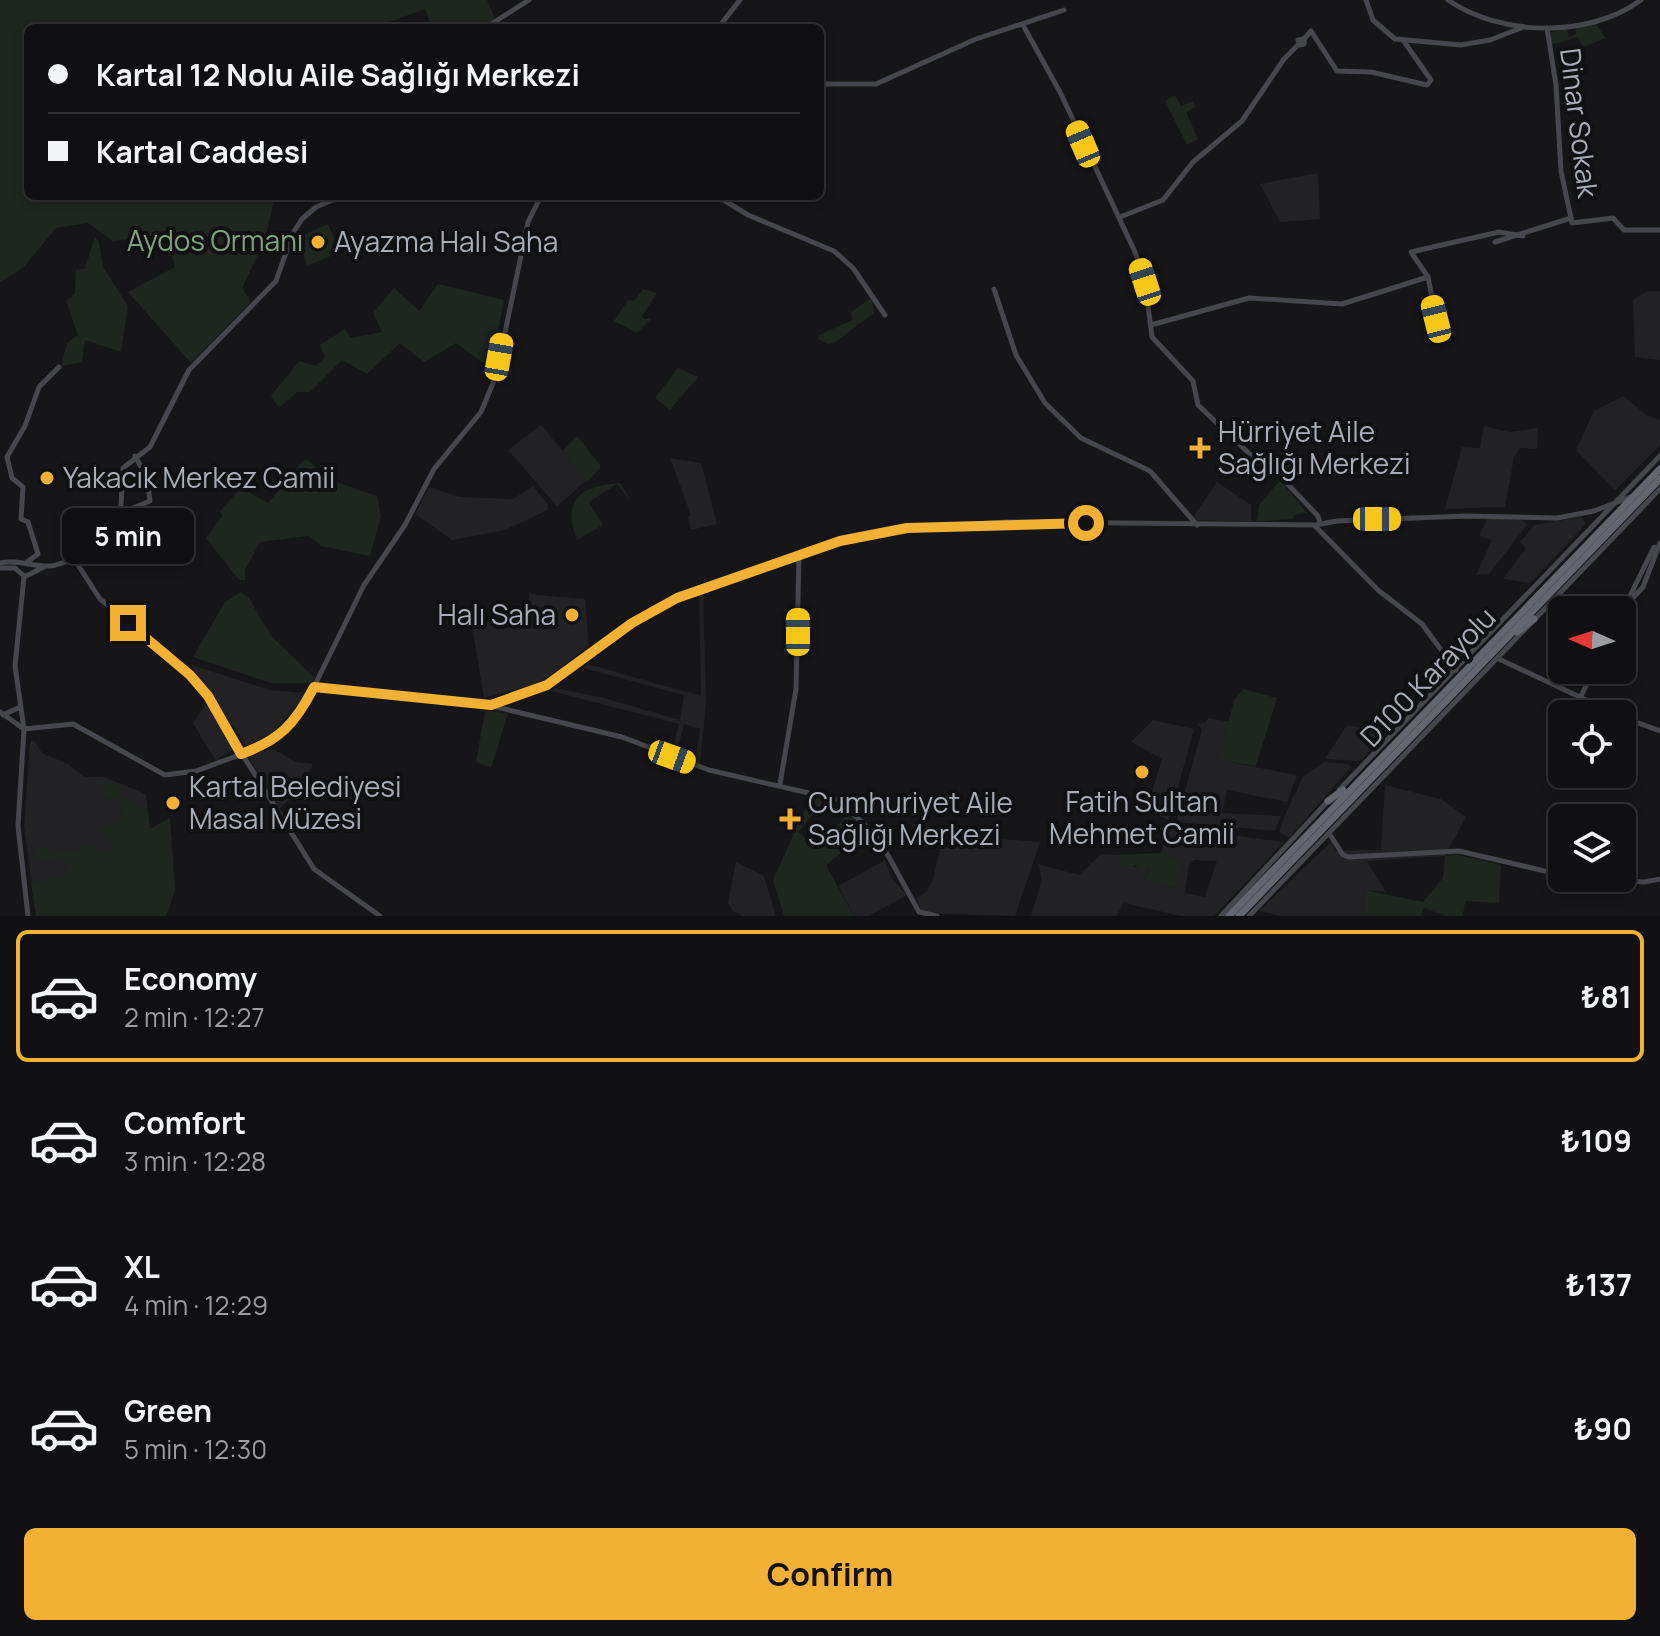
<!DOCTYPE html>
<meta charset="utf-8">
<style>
body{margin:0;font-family:Manrope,sans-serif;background:#19191b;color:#f1f3f6;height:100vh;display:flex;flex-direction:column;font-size:30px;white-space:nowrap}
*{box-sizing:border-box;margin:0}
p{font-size:26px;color:#9c9d9f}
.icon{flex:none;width:44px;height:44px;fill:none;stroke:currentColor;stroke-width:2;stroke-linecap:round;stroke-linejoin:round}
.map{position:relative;height:916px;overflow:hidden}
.side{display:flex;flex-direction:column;background:#101012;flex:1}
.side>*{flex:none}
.banner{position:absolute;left:24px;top:24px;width:800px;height:176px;border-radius:12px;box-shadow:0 4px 12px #0003,0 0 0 2px #303032;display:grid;align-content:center;height:176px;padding:0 24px;background:#101012}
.needle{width:52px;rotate:273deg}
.tools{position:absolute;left:1548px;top:596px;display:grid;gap:16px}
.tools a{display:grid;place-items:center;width:88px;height:88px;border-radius:12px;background:#101012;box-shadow:0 4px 12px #0003,0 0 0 2px #303032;font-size:40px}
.end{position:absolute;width:36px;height:36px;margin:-18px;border:10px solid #f2b134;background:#111;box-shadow:0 0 0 4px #111}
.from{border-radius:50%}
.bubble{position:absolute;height:56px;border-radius:12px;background:#101012;box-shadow:0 4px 12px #0003,0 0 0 2px #303032;font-size:26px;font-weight:700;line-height:56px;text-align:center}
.car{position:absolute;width:24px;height:48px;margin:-24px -12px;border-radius:10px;box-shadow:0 0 6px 2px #0007;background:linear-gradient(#f5c518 24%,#345 0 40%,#f5c518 0 76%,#345 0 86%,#f5c518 0)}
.banner b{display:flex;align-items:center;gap:28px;height:76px;font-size:30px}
.banner b+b{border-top:2px solid #303032}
.banner i{width:20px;height:20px;background:#f1f3f6}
ul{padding:14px 0 0;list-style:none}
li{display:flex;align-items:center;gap:24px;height:132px;margin:0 16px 12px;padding:0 8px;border:4px solid transparent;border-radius:12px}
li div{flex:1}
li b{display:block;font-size:30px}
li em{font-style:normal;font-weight:700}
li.active{border-color:#f2b134}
li>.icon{width:72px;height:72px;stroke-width:1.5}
.primary-button{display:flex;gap:16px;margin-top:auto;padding:16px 24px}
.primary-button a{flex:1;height:92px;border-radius:12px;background:#f2b134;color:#111;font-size:32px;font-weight:700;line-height:92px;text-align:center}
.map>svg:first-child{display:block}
.built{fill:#222225;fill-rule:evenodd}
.green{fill:#1e261f}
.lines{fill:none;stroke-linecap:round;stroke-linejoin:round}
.secondary{stroke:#45474d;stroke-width:5}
.highway{stroke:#63666e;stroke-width:7}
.route{stroke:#f2b134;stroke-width:10}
.poi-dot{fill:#f2b134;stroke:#111113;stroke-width:3}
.labels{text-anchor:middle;stroke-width:8;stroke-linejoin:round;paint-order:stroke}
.street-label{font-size:28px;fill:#a8adb8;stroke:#111113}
.park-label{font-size:28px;fill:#7fa381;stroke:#111113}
.poi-label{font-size:28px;fill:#a8adb8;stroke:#111113;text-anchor:start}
</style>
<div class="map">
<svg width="1660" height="916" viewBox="0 0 1660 916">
<rect width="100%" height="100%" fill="#161618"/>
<g class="built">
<polygon points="1318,173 1320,219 1280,222 1260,184"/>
<polygon points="1647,291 1660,291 1660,360 1635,357 1633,300"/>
<polygon points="1623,396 1648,416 1660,420 1660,445 1615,490 1576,450 1594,411"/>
<polygon points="541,425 587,480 557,506 508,450"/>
<polygon points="1484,426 1509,432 1538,428 1537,449 1520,448 1514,457 1505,507 1445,509 1462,447 1480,448"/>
<polygon points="670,458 701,463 717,524 691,530 688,517 691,515"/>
<polygon points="1217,482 1251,505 1251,521 1191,520"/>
<polygon points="533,486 548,505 548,510 505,530 452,540 415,514 429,487 459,497 513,499"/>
<polygon points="1582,517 1586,524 1530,583 1503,579 1526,548 1520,542 1534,525"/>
<polygon points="1521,518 1527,525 1489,574 1476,575 1492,540 1479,536 1487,519"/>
<polygon points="703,593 706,703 700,765 695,762 700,729 684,724 677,752 672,751 679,724 551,691 555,688 604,698 680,720 684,695 583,668 588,664 701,696 699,594"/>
<polygon points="529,594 585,599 589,646 550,676 532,685 484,698 472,626 527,612"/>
<polygon points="191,665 270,690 307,693 274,732 246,746"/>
<polygon points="206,704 235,749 215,760 193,723"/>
<polygon points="1208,718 1231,722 1220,760 1297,775 1287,802 1227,790 1222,813 1281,816 1275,831 1176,822 1202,730 1198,724 1206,722"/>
<polygon points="1153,720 1194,729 1169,820 1146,811 1162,759 1131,742"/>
<polygon points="1347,725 1387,733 1361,761 1325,759"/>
<polygon points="34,740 42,753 68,764 84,777 104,777 146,794 150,829 170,818 175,891 166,916 36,916 24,826 30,742"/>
<polygon points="273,749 296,762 313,764 299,791 279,809 247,754"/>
<polygon points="1324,762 1348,764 1351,767 1289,838 1279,832 1285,815 1303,777"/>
<polygon points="1385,785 1441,799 1466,817 1445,856 1367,861 1386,892 1365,890 1363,916 1282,916 1259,911 1332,841 1336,851 1381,850"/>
<path d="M1171 827 1284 842 1214 916H1181L1124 903 1116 916H1031L1042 880 1038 864 1079 875 1101 854 1116 855 1121 866 1146 867 1149 870 1143 879 1176 888 1182 860 1161 853ZM1194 860 1217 861 1205 897 1185 893 1189 865Z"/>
<polygon points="948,835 1040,842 1015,916 922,913 917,898 927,891 933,879 942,840"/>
<polygon points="885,860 892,878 907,895 869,916 854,916 839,886"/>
<polygon points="736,862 764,876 776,916 743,916 733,911 728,903"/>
</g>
<g class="green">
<polygon points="0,0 487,0 496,20 478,28 432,28 425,9 373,28 28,28 28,196 275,196 265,240 242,288 251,302 191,363 128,292 175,267 166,234 113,241 88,223 56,228 23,268 0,282"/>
<polygon points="1595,23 1606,38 1583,47 1578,37 1551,45 1551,32 1567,29 1569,37 1576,34 1575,28"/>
<polygon points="1175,95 1181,106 1193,101 1196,107 1186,112 1198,139 1187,145 1165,101"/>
<polygon points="328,224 340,252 307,266 299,237"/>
<polygon points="95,237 99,242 103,267 128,306 121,352 85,340 82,362 61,366 67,343 78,335 66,301 75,293 76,270 85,268"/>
<polygon points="438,284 504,300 491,369 456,343 424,362 400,343 367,374 342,360 310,392 297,392 279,408 271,396 299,361 316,366 325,357 320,345 345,329 350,338 382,332 373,313 394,288 419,311"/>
<polygon points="643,289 657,293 642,316 644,319 652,318 637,333 614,321 628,300 634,301"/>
<polygon points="871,298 874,313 835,342 828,344 818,339 819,335 852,320 851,312"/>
<polygon points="678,368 698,377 670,410 655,398"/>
<polygon points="577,436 601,466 588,482 563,451"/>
<polygon points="304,460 309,461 330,480 377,496 381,516 370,556 321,546 309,536 260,542 245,570 245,580 239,580 206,538 222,516 220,511 241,488 268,503"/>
<polygon points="1280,480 1307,513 1294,515 1293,519 1257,521 1259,505"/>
<path d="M620 483 632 503 617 484 589 502 603 525 577 540C561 499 581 486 620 483Z"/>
<polygon points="241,592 249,598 271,636 315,678 312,683 271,683 193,657 225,602"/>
<polygon points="1243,689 1277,698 1256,766 1219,760 1234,700"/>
<polygon points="485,711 508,713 491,768 476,762"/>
<path d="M103 780 126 788 117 792 148 812 150 829 170 818 175 891 166 916H36L31 883 64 876 70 865 57 857 51 861 30 858 39 845C58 851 74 859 89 843L106 854 113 843 101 835 100 828 122 820V803L113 798 103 799Z"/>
<polygon points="811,796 842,806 837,812 823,803 798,832 818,849 850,811 870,834 867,838 862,836 826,865 854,916 784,916 773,880"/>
<polygon points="1161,853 1183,860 1176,888 1143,879 1149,871 1146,867 1142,871 1135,865 1130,870 1121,866 1116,855"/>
<polygon points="1458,855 1501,865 1499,903 1465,901 1463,916 1445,916 1424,908 1421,916 1363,916 1365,890 1423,902 1443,878 1445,856"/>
</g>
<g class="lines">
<g class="secondary">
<polyline points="1366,0 1373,20 1395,39 1461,45 1490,40 1521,28"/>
<path d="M1448 0C1500 36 1588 39 1641 0"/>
<polyline points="1023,25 1061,94 1135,252 1145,282 1152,337 1193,381 1198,405 1256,460 1279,475 1318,516 1320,523"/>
<polyline points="485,28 529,0"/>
<polyline points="718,28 740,0"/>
<polyline points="1547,28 1556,85 1561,171 1572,223 1613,218 1624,230 1660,230"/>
<polyline points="1304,39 1311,31 1337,71 1371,72 1427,85 1431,80 1403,40"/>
<polygon points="1304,39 1304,44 1300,45 1298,40"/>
<polyline points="820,84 876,84 976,39 1064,10"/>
<polyline points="717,196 748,215 834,251 853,268 885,315"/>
<polyline points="1120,217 1163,200 1193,162 1242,121 1284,59 1299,44"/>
<polyline points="1495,242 1571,218"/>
<polyline points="994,289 1016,355 1045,403 1081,438 1150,471 1197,525"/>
<polyline points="1151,325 1249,298 1342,304 1428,277"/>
<polyline points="1440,339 1428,277 1411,252 1499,232 1523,236"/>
<polyline points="116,515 121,505 123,468 150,447 189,370 276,281 293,233 302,219 316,207 342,196"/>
<polyline points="68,518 116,515 150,501 147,478 135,456"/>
<polyline points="1315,526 1378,590 1422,624 1456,670"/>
<polyline points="27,562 38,554 28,522 21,519 23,487 12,478 7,457 25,426 39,387 59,367"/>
<path d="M0 563C19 559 32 567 51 566 61 565 66 559 76 562L100 599 169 654 199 685 314 869 380 916"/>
<polyline points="0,568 15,568 24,576"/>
<polyline points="1629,598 1654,547"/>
<polyline points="1622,622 1630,601 1643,587 1660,543"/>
<polyline points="1499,659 1616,714"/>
<polyline points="314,687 491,705 547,685 632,623 691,592 746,576 840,541 907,528 1006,522 1315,525 1337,521 1466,516 1557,518 1594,511 1633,496"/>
<polyline points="1579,700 1594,670"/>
<polyline points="492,706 622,737 709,770 839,800 879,839 919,912 937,916"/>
<polyline points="0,712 24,729"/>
<polyline points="3,715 20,707"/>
<polyline points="1622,717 1660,731"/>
<polyline points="24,729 73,724 165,775 196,771 272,743 288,727 308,699 364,585 405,525 434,469 481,412 496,376 528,222 541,196"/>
<polyline points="780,784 796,689 799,556"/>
<polyline points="1339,790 1660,456"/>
<polyline points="1329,833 1343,855 1349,857 1459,851 1562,875"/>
<polyline points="1586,878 1644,882 1660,879"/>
<polyline points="28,916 18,826 24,729 15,666 24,577 44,567"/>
<polyline points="1221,916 1329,800"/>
<polyline points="1249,916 1660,489"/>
</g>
<g class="highway">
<polyline points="1517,632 1534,619"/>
<polyline points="1328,801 1343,790"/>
<polyline points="1229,916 1660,469"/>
<polyline points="1239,916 1660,479"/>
</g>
</g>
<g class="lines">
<path class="route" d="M128 623 190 675 208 696 241 754C280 740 295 724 314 687L491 705 547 685 632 623 677 598 840 541 907 528 1086 523"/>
</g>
<g class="poi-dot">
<circle cx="318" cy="242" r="8"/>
<path d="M1196 436h8v8h8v8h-8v8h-8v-8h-8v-8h8z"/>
<circle cx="47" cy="478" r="8"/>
<circle cx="572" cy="615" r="8"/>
<circle cx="1142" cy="772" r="8"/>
<circle cx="173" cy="803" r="8"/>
<path d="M786 807h8v8h8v8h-8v8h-8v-8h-8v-8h8z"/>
</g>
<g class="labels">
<g class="street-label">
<text transform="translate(1579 123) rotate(83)" y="10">Dinar Sokak</text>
<text transform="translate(1428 677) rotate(-46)" y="10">D100 Karayolu</text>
</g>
<g class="park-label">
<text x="215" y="251">Aydos Ormanı</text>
</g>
<g class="poi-label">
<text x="334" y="252">Ayazma Halı Saha</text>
<text x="1218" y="442">Hürriyet Aile<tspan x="1218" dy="32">Sağlığı Merkezi</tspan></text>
<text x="63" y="488">Yakacık Merkez Camii</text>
<text x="556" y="625" text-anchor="end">Halı Saha</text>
<text x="189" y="797">Kartal Belediyesi<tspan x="189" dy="32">Masal Müzesi</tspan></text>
<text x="1142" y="812" text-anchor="middle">Fatih Sultan<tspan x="1142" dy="32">Mehmet Camii</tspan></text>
<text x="808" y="813">Cumhuriyet Aile<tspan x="808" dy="32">Sağlığı Merkezi</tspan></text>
</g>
</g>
</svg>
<div class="tools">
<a><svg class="needle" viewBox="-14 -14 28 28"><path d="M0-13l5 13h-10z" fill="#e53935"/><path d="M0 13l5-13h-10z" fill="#9c9d9f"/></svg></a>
<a><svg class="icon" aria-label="locate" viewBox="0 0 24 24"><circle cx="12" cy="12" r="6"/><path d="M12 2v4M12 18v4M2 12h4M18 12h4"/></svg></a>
<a><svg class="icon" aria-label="layers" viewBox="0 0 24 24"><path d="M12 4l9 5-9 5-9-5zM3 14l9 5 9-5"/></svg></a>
</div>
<i class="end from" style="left:1086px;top:523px"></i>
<i class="end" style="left:128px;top:623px"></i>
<div class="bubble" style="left:62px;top:508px;width:132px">5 min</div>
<i class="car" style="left:1083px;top:144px;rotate:337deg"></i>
<i class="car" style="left:1145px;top:282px;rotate:342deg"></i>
<i class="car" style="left:1436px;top:319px;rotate:346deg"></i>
<i class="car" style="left:499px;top:357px;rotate:10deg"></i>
<i class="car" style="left:1377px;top:519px;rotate:90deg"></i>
<i class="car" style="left:798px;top:632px;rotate:0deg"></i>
<i class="car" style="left:672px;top:757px;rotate:110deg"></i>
<div class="banner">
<b><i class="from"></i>Kartal 12 Nolu Aile Sağlığı Merkezi</b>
<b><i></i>Kartal Caddesi</b>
</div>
</div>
<section class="side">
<ul>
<li class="active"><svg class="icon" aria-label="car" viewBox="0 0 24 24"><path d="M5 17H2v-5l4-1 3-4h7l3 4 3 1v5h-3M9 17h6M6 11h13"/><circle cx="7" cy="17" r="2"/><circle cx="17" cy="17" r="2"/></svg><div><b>Economy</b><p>2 min · 12:27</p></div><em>₺81</em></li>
<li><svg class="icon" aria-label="car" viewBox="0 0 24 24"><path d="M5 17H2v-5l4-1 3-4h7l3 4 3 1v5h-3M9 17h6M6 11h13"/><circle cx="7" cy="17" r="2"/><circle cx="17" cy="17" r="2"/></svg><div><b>Comfort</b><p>3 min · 12:28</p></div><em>₺109</em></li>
<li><svg class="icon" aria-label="car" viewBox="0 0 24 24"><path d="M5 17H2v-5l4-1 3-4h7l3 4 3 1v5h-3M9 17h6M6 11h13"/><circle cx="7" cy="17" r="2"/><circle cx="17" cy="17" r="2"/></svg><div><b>XL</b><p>4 min · 12:29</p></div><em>₺137</em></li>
<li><svg class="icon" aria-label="car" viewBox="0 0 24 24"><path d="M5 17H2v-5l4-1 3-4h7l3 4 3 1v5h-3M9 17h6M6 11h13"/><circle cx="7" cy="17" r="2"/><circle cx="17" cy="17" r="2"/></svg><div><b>Green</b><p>5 min · 12:30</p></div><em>₺90</em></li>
</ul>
<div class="primary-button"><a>Confirm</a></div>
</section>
